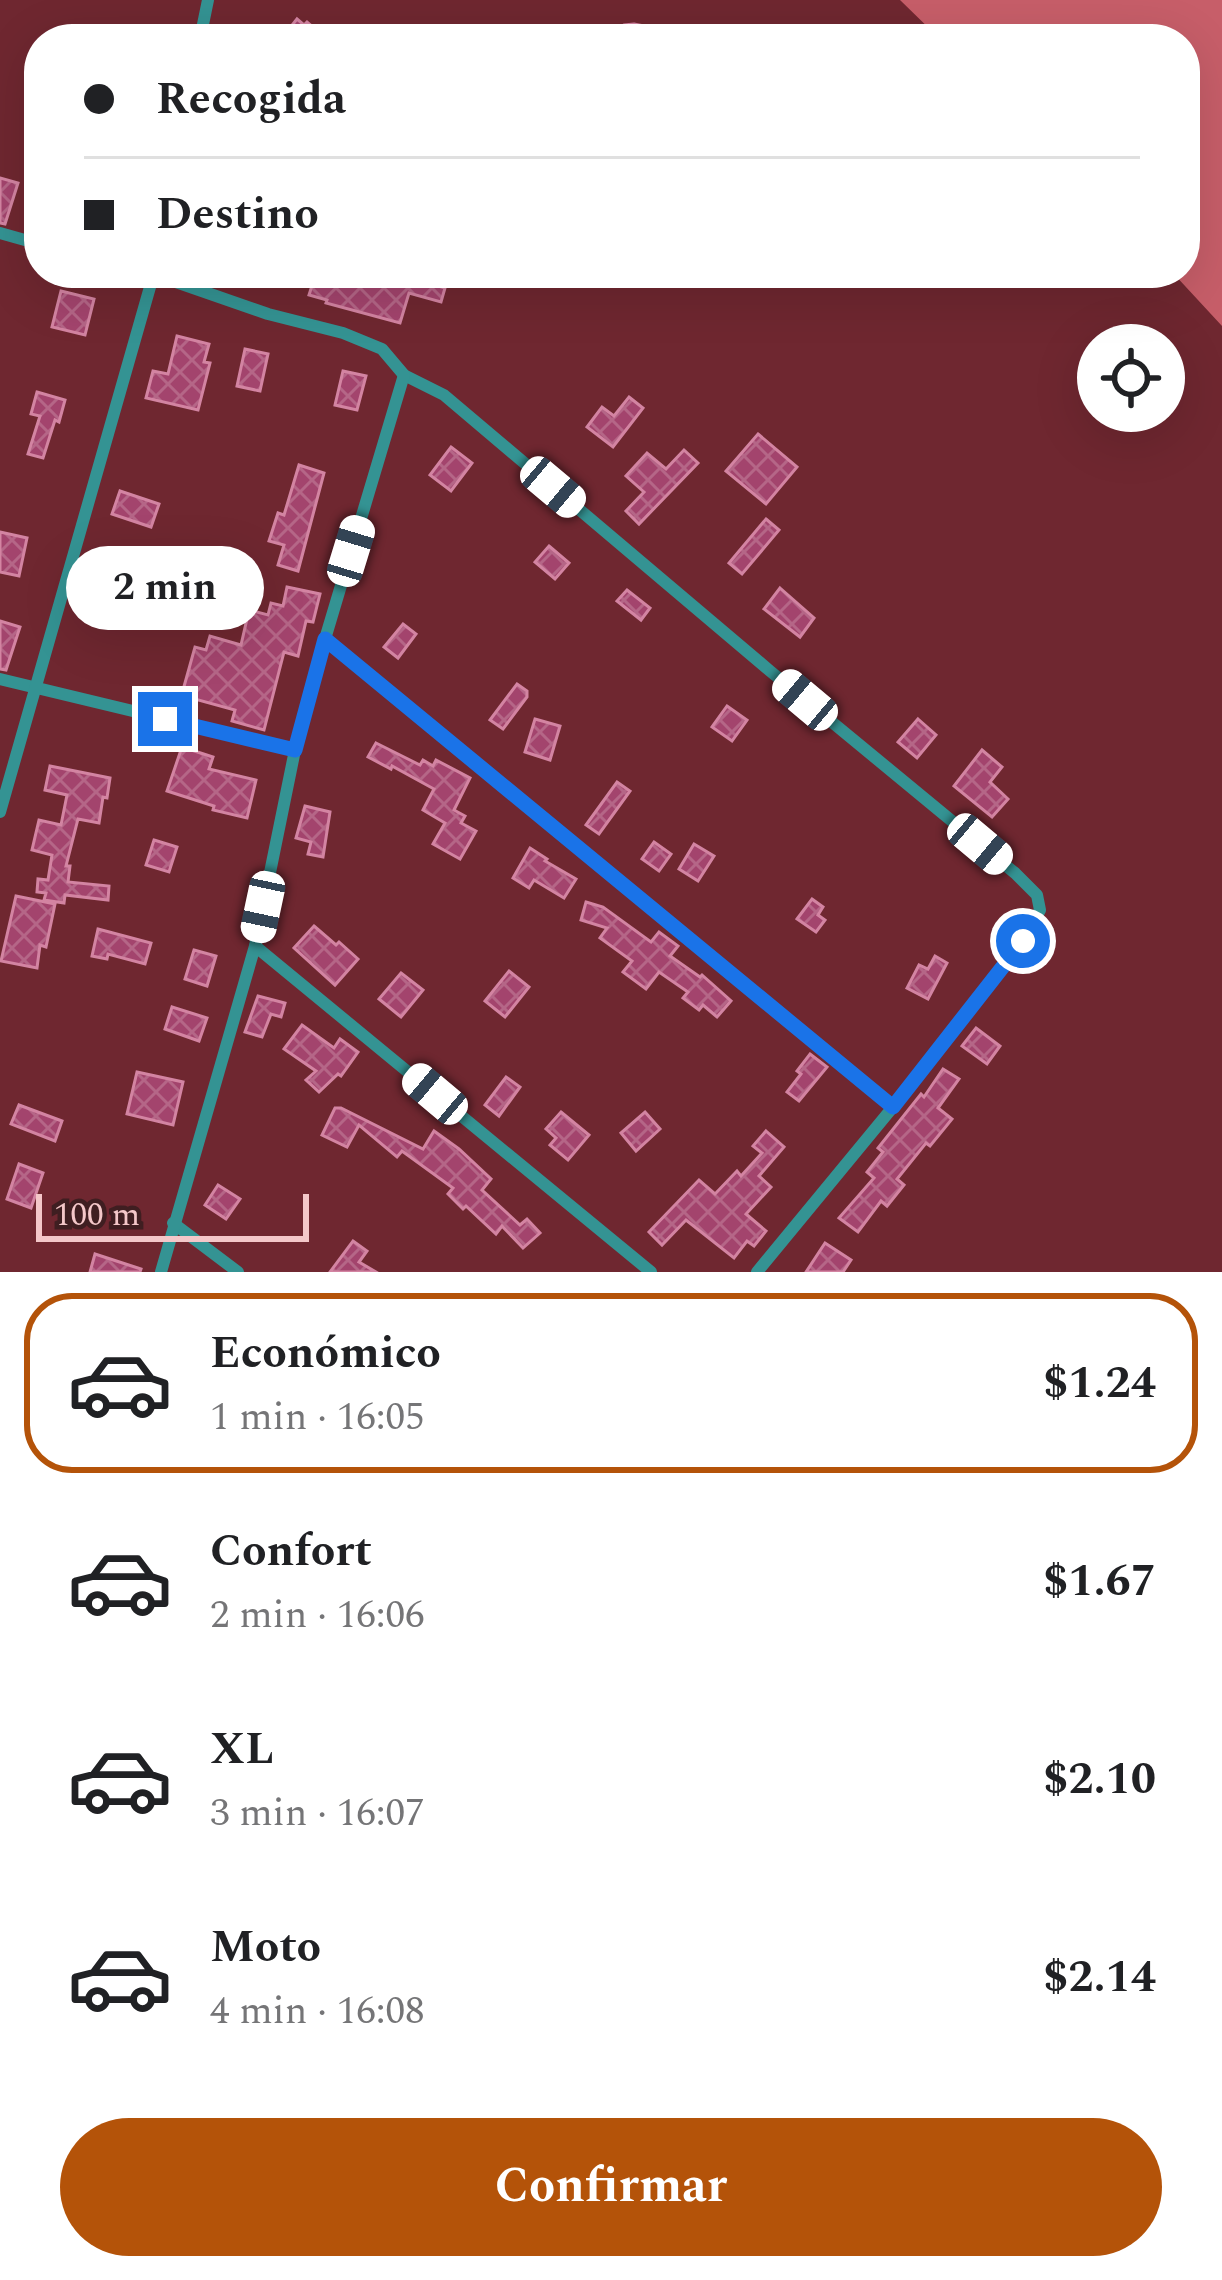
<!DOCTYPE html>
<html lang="es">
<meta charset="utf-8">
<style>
body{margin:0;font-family:Spectral,serif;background:#f6f6f6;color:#202124;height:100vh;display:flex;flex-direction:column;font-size:45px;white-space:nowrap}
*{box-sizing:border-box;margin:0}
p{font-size:39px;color:#757577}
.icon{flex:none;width:66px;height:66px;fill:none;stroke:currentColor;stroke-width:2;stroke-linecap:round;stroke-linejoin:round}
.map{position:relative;height:1272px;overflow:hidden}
.side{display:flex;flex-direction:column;background:#fff;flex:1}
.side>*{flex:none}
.top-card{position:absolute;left:24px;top:24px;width:1176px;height:264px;border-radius:48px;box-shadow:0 12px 48px #0002;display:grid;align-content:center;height:264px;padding:0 60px;background:#fff}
.controls{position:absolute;left:1077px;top:324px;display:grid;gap:24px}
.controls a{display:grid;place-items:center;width:108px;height:108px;border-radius:50%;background:#fff;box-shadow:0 12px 48px #0002;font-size:60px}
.scale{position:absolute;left:36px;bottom:30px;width:273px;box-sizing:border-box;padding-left:12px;border:6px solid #f4c7c9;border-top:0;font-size:33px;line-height:42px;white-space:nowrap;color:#f4c7c9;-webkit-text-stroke:9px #3f1e21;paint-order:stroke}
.end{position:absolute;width:54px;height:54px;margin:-27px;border:15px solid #1a73e8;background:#fff;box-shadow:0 0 0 6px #fff}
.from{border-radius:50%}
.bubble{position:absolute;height:84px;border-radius:42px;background:#fff;box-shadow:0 12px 48px #0002;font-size:39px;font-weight:700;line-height:84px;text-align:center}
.car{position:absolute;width:36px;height:72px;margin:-36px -18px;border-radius:15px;box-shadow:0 0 9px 3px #0007;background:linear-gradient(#fff 24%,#345 0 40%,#fff 0 76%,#345 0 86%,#fff 0)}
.top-card b{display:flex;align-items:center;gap:42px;height:114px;font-size:45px}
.top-card b+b{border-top:3px solid #e0e0e0}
.top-card i{width:30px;height:30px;background:#202124}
ul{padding:21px 0 0;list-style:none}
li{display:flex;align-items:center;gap:36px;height:180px;margin:0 24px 18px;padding:0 36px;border:6px solid transparent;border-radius:48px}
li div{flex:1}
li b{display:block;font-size:45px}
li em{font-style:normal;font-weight:700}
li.active{border-color:#b45309}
li>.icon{width:108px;height:108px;stroke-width:1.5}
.action{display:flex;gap:24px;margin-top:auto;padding:24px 60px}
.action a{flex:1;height:138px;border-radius:72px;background:#b45309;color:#fff;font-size:48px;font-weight:700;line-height:138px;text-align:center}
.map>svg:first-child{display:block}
.water{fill:#c75e69}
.building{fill:url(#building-cross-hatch);stroke:#d384a2;stroke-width:3}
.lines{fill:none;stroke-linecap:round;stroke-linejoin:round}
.minor{stroke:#349393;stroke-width:12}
.route{stroke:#1a73e8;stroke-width:15}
</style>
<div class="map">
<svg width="1222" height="1272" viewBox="0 0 1222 1272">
<defs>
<pattern id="building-cross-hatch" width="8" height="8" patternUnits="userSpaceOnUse" patternTransform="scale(3)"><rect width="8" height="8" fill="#a3446d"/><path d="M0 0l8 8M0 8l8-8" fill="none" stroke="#b56687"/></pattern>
</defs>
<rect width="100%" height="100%" fill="#6f2730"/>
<polygon class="water" points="900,0 1222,0 1222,326 1173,273 1185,273 1185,39 940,39"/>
<g class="building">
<polygon points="297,19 304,25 307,22 327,39 281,39"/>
<polygon points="634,24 674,32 673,39 593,39 624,25"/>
<polygon points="0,178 18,183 5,224 0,223"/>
<polygon points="316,273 396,273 445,288 441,302 409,293 400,323 326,303 327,300 309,295"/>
<polygon points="61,291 94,299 85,335 52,327"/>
<polygon points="177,336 209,344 204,362 210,363 198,410 146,398 153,371 168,374"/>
<polygon points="245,349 268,354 260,391 237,386"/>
<polygon points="343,371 366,376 357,410 335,405"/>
<polygon points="37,392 65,400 59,422 55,420 43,458 28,454 40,416 31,414"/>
<polygon points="629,397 643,408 613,447 587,427 602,407 614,416"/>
<polygon points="758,434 797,467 766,504 726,471"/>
<polygon points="451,447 472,463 451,491 430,475"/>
<polygon points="684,450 698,463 639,524 626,511 644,492 626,476 647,453 666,469"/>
<polygon points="299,465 324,473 298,571 278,565 284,545 269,541 278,513 284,515"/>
<polygon points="120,491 159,504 151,527 112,514"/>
<polygon points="766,519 779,530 742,574 729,563"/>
<polygon points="0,532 27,538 19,576 0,572"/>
<polygon points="549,546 569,563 555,579 535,562"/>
<polygon points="132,552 175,561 168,599 124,590"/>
<polygon points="287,587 320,594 313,622 306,621 298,656 284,652 264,730 232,721 235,710 195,699 191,711 178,708 195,647 206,650 210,636 241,645 249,610 268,615 271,603 283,606"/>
<polygon points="780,588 814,618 800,637 764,609"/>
<polygon points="627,590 650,608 641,620 617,601"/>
<polygon points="0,621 20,627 6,670 0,669"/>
<polygon points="403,624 416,634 398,658 384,647"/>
<polygon points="517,684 527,691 527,697 503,729 490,720"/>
<polygon points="727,706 747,720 732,741 712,727"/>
<polygon points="535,719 560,726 550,760 525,752"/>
<polygon points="918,719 936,735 917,758 898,742"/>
<polygon points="376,743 420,765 423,760 433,766 436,760 470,778 454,810 465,816 461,823 476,831 460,859 433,844 445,823 423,810 434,789 392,766 391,769 368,757"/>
<polygon points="182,747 213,757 209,769 256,780 247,818 213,810 214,806 167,791"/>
<polygon points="982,750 1002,767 990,782 1008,799 992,817 954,786"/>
<polygon points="50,766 110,778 107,798 103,797 99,823 78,819 66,866 70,866 68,882 109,886 108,900 65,895 64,903 44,900 46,893 37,892 38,879 48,880 52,855 32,850 39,820 61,825 67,795 45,790"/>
<polygon points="617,782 630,791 599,834 586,825"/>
<polygon points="305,806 330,812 323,857 308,854 311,842 296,838"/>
<polygon points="154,840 177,847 169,872 146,865"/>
<polygon points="654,842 671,854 659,871 642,859"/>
<polygon points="694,844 714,856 698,881 679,869"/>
<polygon points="530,848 547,859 545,861 576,879 564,898 534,880 529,888 513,878"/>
<polygon points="16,896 55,904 46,947 40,945 37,968 1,961"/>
<polygon points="812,899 823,907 818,915 825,920 816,932 797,919"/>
<polygon points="586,902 603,907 651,942 659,932 678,946 670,956 700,977 702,975 731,1001 717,1017 703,1005 699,1010 683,998 688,992 659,972 646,989 623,972 632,961 600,938 607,928 581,920"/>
<polygon points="314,926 336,945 339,942 358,959 335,985 294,948"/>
<polygon points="98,929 151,943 145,964 108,954 107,959 92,956"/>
<polygon points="194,950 216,956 207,986 185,979"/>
<polygon points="935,956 947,963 928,999 907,988 919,965 928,969"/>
<polygon points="509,971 529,987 505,1017 485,1001"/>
<polygon points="401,973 423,990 401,1017 379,999"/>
<polygon points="258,996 285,1003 281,1017 271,1014 262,1037 245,1032"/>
<polygon points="172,1007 207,1018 199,1041 165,1029"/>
<polygon points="302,1025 334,1048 340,1039 358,1052 341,1076 338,1074 319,1092 306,1080 316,1071 284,1049"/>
<polygon points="976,1028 1000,1046 987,1064 962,1046"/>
<polygon points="810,1054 827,1067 799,1101 787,1092 801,1074 797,1071"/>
<polygon points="943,1069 959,1079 938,1108 952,1119 930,1146 926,1143 897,1179 904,1185 887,1206 881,1201 858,1232 839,1218 874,1178 867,1172 883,1152 878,1148 921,1094 924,1097"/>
<polygon points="137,1072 183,1082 173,1125 127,1114"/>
<polygon points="506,1077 520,1087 499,1116 485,1105"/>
<polygon points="19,1105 62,1121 55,1141 11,1124"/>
<polygon points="335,1108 341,1108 423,1149 434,1131 459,1149 491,1179 482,1190 520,1225 527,1219 540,1233 523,1248 502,1226 496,1234 466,1206 463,1209 448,1194 453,1188 402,1151 397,1157 359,1125 347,1147 322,1135"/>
<polygon points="561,1112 589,1135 568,1160 550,1145 556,1138 546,1129"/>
<polygon points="645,1112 660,1129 636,1151 621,1133"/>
<polygon points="766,1131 784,1147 759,1176 771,1187 746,1214 766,1231 754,1246 747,1241 734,1258 686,1220 662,1245 649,1232 699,1180 715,1194 737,1171 741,1176 762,1153 753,1146"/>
<polygon points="19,1164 43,1173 31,1208 7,1199"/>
<polygon points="218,1185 240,1199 226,1219 205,1205"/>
<polygon points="353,1241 367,1251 359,1262 376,1272 330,1272"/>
<polygon points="825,1243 851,1260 843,1272 806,1272"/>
<polygon points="95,1254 141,1269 140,1272 90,1272"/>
</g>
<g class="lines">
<g class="minor">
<polyline points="200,39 208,0"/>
<polyline points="0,233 39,244"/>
<polyline points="150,273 268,314 343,333 382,349 404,375 444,395 770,671 1015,873 1037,895 1040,910 1023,941 893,1107 757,1272"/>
<polyline points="325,639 893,1107"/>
<polyline points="0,679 295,750"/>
<polyline points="0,812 154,273"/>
<polyline points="255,946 651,1272"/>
<polyline points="173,1223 238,1272"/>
<polyline points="161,1272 255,946 295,750 325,639 404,375"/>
</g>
</g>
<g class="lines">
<polyline class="route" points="165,719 295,750 325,639 893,1107 1023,941"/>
</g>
</svg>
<div class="controls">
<a><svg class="icon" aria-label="locate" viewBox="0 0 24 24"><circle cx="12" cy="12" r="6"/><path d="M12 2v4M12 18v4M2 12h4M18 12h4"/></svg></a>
</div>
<div class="scale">100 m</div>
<i class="end from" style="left:1023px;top:941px"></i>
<i class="end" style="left:165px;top:719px"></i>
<div class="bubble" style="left:66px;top:546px;width:198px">2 min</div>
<i class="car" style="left:553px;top:487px;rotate:130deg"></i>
<i class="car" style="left:351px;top:551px;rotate:17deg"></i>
<i class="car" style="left:805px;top:700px;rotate:310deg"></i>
<i class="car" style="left:980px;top:844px;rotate:130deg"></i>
<i class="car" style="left:263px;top:907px;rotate:192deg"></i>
<i class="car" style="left:435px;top:1094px;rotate:310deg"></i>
<div class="top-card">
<b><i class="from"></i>Recogida</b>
<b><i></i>Destino</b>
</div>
</div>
<section class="side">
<ul>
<li class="active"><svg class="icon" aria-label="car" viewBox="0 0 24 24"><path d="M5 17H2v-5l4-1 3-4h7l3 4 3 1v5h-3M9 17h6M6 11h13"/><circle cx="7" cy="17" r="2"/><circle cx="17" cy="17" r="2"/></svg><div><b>Económico</b><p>1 min · 16:05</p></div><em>$1.24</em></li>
<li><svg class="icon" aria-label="car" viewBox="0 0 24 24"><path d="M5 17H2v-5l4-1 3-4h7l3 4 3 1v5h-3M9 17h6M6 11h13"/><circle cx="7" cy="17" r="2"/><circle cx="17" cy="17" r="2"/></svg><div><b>Confort</b><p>2 min · 16:06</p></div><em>$1.67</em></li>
<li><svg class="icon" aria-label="car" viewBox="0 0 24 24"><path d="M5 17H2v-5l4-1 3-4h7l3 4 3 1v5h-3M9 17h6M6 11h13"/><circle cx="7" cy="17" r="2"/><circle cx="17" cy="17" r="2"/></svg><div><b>XL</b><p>3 min · 16:07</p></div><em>$2.10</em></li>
<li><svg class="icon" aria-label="car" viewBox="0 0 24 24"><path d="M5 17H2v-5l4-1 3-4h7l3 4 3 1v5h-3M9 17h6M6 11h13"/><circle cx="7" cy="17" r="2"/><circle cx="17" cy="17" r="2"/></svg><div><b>Moto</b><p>4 min · 16:08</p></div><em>$2.14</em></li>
</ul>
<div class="action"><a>Confirmar</a></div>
</section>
